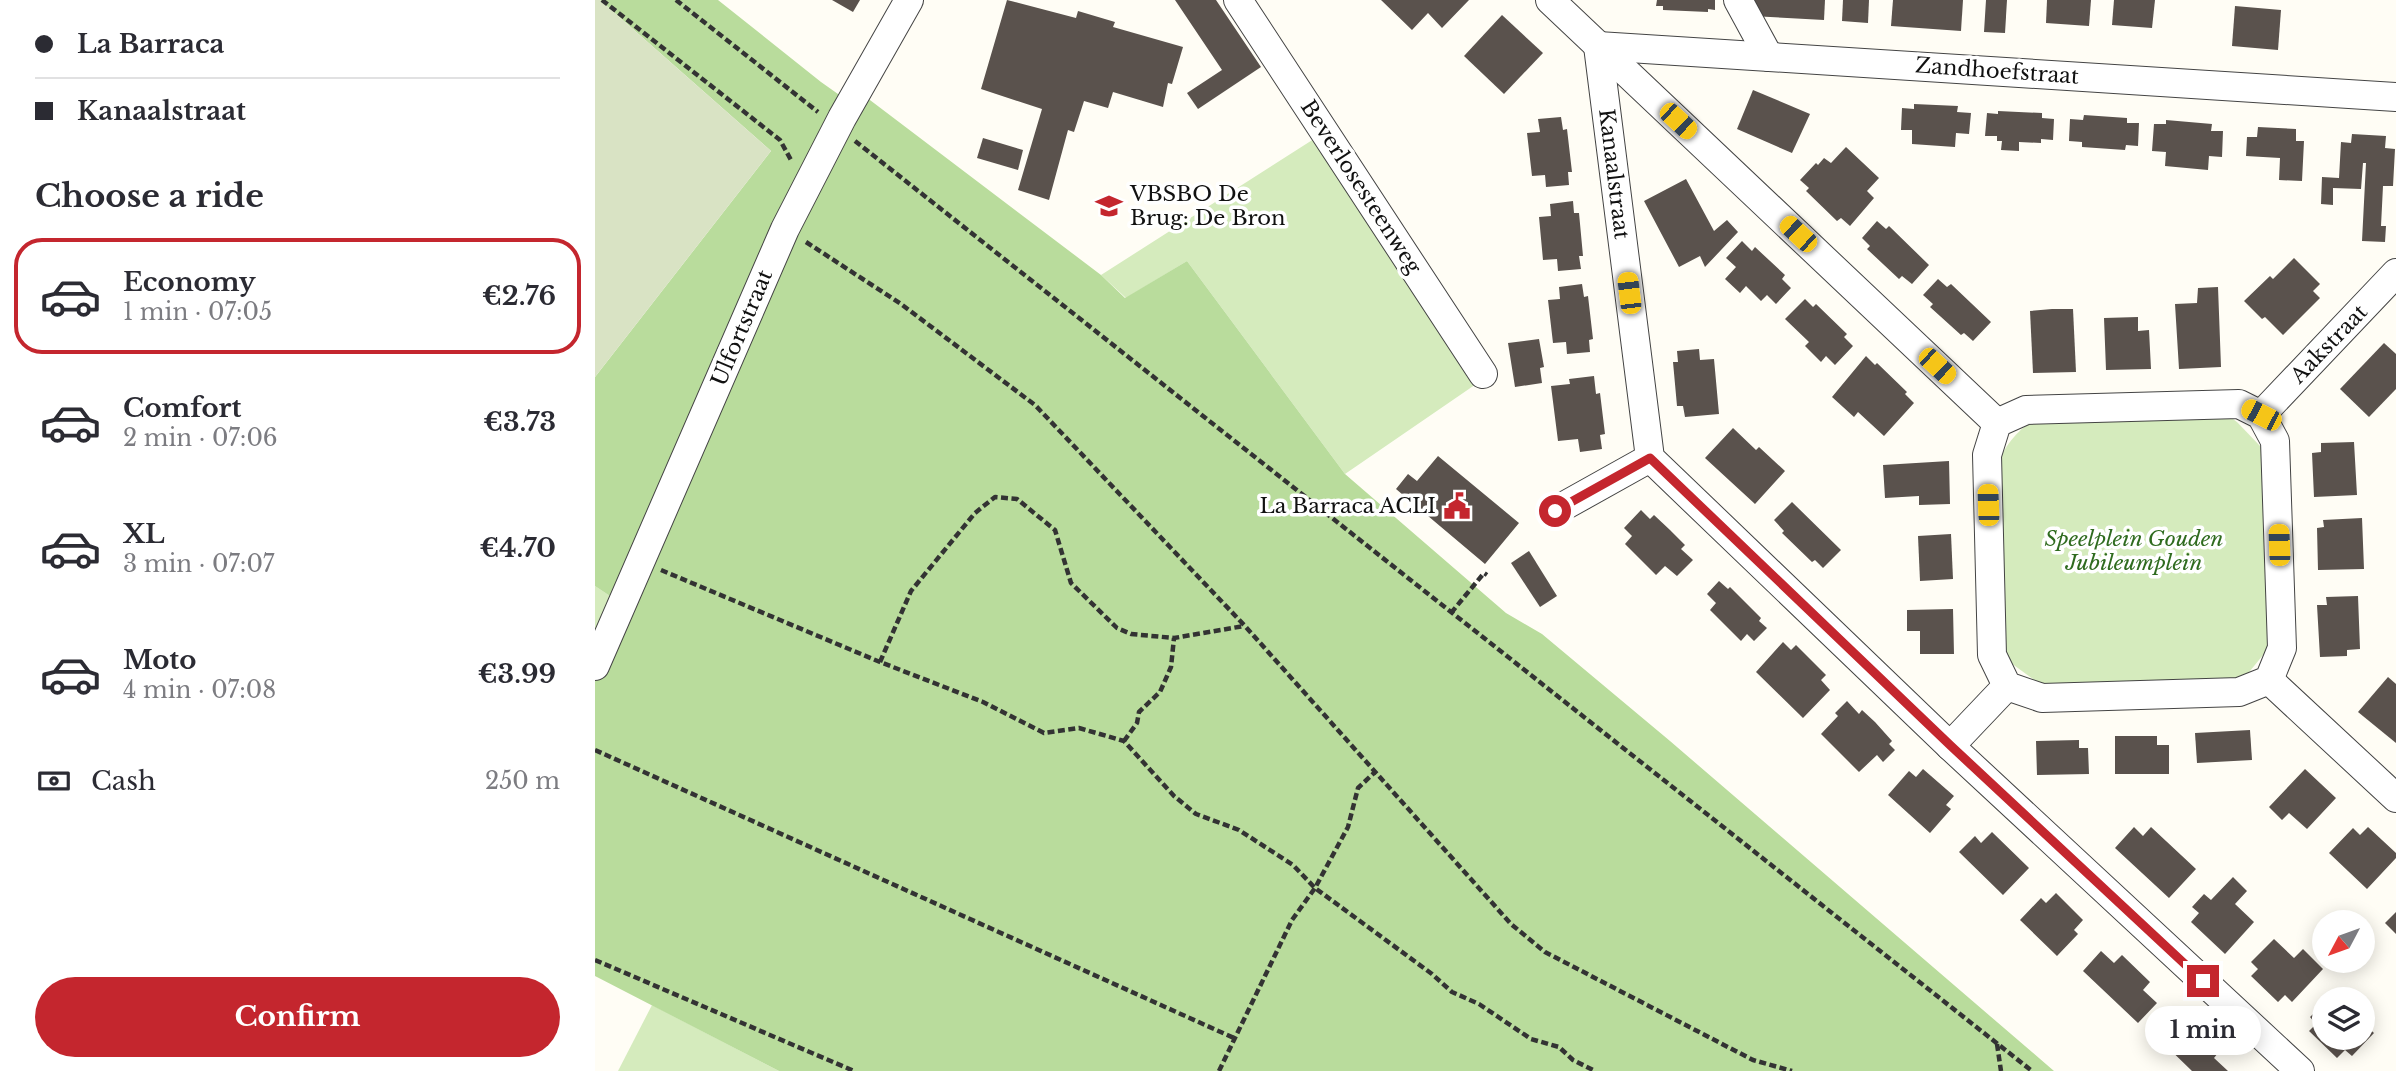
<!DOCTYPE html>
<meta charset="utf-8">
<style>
body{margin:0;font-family:"Libre Baskerville",serif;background:#f7f7f7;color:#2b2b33;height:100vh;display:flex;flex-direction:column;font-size:26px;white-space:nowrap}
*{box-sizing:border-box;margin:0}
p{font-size:23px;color:#7c7c81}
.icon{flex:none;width:38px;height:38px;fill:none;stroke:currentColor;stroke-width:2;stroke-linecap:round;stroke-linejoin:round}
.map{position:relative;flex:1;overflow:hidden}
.drawer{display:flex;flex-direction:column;background:#fff;width:595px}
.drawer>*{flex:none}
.guide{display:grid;align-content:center;height:154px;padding:0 35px;background:#fff}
.needle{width:46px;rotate:229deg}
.tools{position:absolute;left:1717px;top:910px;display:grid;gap:14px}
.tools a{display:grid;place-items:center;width:63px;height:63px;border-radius:50%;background:#fff;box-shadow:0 4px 18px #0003;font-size:35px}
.end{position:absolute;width:32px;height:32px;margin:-16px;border:9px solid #c4262e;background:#fff;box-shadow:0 0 0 4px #fff}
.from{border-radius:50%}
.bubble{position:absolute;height:49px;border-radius:24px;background:#fff;box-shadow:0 4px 18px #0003;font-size:23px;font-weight:800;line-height:49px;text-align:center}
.car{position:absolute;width:21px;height:42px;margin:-21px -10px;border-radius:9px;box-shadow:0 0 5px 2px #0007;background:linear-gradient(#f5c518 24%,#345 0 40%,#f5c518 0 76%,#345 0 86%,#f5c518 0)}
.guide b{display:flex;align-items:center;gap:24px;height:66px;font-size:26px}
.guide b+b{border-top:2px solid #e1e1e2}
.guide i{width:18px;height:18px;background:#2b2b33}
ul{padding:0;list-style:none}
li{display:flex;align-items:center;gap:21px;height:116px;margin:0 14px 10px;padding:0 21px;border:4px solid transparent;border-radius:28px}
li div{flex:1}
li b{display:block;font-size:26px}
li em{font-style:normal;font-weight:800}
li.current{border-color:#c4262e}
li>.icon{width:63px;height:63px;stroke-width:1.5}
h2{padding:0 35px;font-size:32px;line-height:84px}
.pay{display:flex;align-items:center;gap:18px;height:77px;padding:0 35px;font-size:26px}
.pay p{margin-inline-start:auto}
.cta{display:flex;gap:14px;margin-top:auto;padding:14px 35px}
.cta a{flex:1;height:80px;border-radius:42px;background:#c4262e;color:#fff;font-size:28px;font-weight:800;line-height:80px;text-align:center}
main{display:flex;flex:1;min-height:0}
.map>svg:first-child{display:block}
.green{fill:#d5ebbd}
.forest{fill:#b9dc9c}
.cemetery{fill:#d9e3c4}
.building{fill:#5a524d}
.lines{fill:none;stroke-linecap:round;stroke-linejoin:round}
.minor-casing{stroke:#444;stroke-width:30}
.path{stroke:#333;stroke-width:4.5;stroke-dasharray:7 3.5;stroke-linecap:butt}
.minor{stroke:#fff;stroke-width:28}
.route{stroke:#c4262e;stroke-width:9}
.labels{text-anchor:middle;stroke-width:7;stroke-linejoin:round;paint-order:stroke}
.street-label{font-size:21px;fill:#111;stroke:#fff}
.poi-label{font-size:21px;fill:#111;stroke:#fff;text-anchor:start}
.park-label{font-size:21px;font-style:italic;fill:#2f6b1f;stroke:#fff}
</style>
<main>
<section class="drawer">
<div class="guide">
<b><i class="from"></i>La Barraca</b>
<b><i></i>Kanaalstraat</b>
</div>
<h2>Choose a ride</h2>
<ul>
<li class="current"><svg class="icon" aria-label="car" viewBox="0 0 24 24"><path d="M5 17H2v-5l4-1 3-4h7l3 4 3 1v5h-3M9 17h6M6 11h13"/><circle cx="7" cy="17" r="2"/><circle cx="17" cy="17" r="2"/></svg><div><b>Economy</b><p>1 min · 07:05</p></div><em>€2.76</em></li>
<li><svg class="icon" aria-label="car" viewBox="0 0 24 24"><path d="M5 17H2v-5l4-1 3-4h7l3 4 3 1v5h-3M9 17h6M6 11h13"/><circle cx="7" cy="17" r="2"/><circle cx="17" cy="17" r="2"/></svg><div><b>Comfort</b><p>2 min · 07:06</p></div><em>€3.73</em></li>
<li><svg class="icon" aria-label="car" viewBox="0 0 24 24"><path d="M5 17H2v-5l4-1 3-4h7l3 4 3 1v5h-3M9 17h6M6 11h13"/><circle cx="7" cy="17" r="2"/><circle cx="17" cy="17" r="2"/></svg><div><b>XL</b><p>3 min · 07:07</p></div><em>€4.70</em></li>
<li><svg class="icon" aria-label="car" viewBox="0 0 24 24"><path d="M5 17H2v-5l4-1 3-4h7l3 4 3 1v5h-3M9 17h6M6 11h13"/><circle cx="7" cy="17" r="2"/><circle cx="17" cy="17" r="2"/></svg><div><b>Moto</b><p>4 min · 07:08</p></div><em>€3.99</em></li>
</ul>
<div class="pay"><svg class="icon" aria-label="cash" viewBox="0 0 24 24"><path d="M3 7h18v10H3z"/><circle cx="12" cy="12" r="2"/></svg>Cash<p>250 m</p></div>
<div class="cta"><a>Confirm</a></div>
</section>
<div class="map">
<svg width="1801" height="1071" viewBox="0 0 1801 1071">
<rect width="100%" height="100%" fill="#fffdf5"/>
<g class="green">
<polygon points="722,137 887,380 750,474 592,261 531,298 506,275"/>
<path d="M1634 416 1642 422 1667 448 1676 640 1672 650 1651 676 1647 679 1445 684 1409 658 1402 466C1408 448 1422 430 1438 421Z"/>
<polygon points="0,586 21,600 0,646"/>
<polygon points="57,1005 184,1071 23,1071"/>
</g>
<polygon class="forest" points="5,0 123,0 226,82 260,106 267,94 506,275 530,298 592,261 750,474 911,613 947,634 1075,741 1459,1071 184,1071 0,976 0,646 21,600 0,586 0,377 176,151"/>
<polygon class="cemetery" points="0,0 5,0 176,151 0,377"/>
<g class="building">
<polygon points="237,0 265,0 258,12"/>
<polygon points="412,0 481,18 483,11 520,22 518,27 588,47 577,84 573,83 568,107 518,92 513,108 489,101 479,132 473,130 454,200 423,190 447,109 386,89"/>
<polygon points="580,0 621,0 666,67 603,109 592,93 627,70"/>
<polygon points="786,0 874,0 847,28 833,13 817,30"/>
<polygon points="1062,0 1120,0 1120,10 1113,9 1113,12 1068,10 1068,6 1061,6"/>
<polygon points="1157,0 1230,0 1229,20 1156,16"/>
<polygon points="1248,0 1274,0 1273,23 1247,21"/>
<polygon points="1298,0 1368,0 1366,31 1296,26"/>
<polygon points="1391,0 1412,0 1410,33 1389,32"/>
<polygon points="1452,0 1496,0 1494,26 1451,23"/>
<polygon points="1519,0 1560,0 1557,28 1517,25"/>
<polygon points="1640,6 1686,10 1683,50 1637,46"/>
<polygon points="907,15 948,53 909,94 869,56"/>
<polygon points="1158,90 1215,114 1197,153 1142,129"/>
<polygon points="1319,104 1363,106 1362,112 1376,113 1374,134 1361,133 1360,147 1317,144 1317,130 1306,130 1307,108 1319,109"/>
<polygon points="1403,111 1447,113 1447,118 1459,119 1458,140 1446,139 1446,143 1424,142 1424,151 1406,150 1407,141 1402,141 1402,136 1390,136 1392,113 1403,114"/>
<polygon points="1489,115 1532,118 1532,123 1544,123 1543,146 1531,145 1530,150 1487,147 1487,142 1474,141 1475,119 1488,120"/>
<polygon points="966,117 968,130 972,129 977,172 973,172 974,185 951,187 950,175 937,176 932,133 945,132 943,119"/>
<polygon points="1571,120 1617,124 1616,131 1628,131 1627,157 1614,156 1613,170 1570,166 1571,152 1557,151 1559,124 1571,124"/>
<polygon points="1663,127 1701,129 1701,141 1709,141 1707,181 1684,180 1685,158 1651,156 1652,137 1662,137"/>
<polygon points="1757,134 1791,136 1790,148 1800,149 1798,186 1788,186 1786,226 1791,226 1790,242 1767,241 1771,163 1768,163 1766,189 1738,188 1738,205 1726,204 1727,177 1744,178 1746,142 1756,143"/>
<polygon points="388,138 428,150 423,170 382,158"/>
<polygon points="1251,147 1284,178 1272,191 1279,198 1255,226 1246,218 1242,221 1211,191 1214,188 1205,180 1221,163 1223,165 1229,158 1236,163"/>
<polygon points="1091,179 1119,231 1132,220 1143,232 1110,267 1105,256 1084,267 1049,201"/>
<polygon points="978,201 979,213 984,213 988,256 984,256 986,269 963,271 962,259 948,260 944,217 956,216 955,204"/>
<polygon points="1282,221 1291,229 1294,226 1334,265 1317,284 1307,276 1304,279 1272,249 1275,246 1267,238"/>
<polygon points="1147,241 1157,251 1160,247 1190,275 1187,279 1196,288 1181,304 1172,295 1166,301 1151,286 1145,293 1130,279 1141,267 1131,258"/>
<polygon points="1699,258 1725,284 1718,291 1725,298 1688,335 1670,317 1667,319 1649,301 1675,276 1678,279"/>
<polygon points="1343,279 1352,287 1356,284 1396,322 1378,341 1369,333 1366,335 1335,307 1338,304 1328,295"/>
<polygon points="987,284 989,297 993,296 998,339 994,340 995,352 972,354 971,342 958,343 953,300 965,299 964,287"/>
<polygon points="1623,287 1626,367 1584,369 1580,304 1602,303 1603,288"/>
<polygon points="1210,299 1218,307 1221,304 1252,334 1249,337 1258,346 1240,365 1231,356 1226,362 1210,346 1214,342 1190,319"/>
<polygon points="1457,309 1478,309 1481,372 1438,373 1435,311"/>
<polygon points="1543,317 1543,331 1554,330 1556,369 1511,370 1509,318"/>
<polygon points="944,339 949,367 945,368 947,383 920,387 913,343"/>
<polygon points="1789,343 1801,354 1801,389 1774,417 1745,389"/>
<polygon points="1104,349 1105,360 1119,359 1124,414 1090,417 1088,406 1082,406 1078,362 1083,362 1082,351"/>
<polygon points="1271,356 1280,365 1282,363 1312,392 1310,394 1319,403 1289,436 1263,412 1259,417 1237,397"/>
<polygon points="999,376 1001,394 1005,393 1010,434 1005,435 1007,449 985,452 983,439 963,441 956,386 975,384 974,379"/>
<polygon points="1138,428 1161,450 1164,447 1190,471 1160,504 1110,458"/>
<polygon points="1759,442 1762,495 1719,497 1717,453 1726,452 1726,443"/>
<polygon points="843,456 924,523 890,564 801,489 813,474 822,481"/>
<polygon points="1354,461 1355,504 1324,505 1324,496 1290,498 1288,465"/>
<polygon points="1197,502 1246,550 1228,568 1220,560 1217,562 1187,533 1189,531 1179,520"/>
<polygon points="1046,510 1055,519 1059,515 1075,530 1090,545 1086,549 1098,560 1082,576 1070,566 1061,575 1030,544 1037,536 1029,528"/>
<polygon points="1767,518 1769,569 1723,570 1722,528 1729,527 1728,520"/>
<polygon points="1356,534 1358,579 1325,581 1323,536"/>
<polygon points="934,551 962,596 945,607 916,563"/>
<polygon points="1124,581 1133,589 1135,587 1166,618 1164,621 1172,628 1159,641 1152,634 1146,641 1115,610 1121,603 1112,594"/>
<polygon points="1763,596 1765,649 1752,650 1752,656 1725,657 1722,605 1732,605 1731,597"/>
<polygon points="1358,609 1359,654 1325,654 1325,631 1312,631 1312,610"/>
<polygon points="1188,642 1196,650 1201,645 1231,675 1226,680 1235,690 1208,718 1161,672"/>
<polygon points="1793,677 1801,684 1801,743 1763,712"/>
<polygon points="1252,701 1264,714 1267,710 1280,722 1297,741 1294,744 1300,750 1288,762 1282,755 1264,772 1226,734 1243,716 1240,713"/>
<polygon points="1655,730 1657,760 1602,763 1600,733"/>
<polygon points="1520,736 1562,736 1562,745 1574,745 1574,774 1520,774"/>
<polygon points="1484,740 1484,748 1493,748 1494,774 1442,775 1441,741"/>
<polygon points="1328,769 1359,796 1351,805 1356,809 1335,833 1293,795 1314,771 1321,777"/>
<polygon points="1710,769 1741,798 1712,829 1694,813 1687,820 1674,807"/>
<polygon points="1539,827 1548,836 1556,827 1601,869 1574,898 1520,848"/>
<polygon points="1773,827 1801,853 1801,858 1772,889 1734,853 1758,828 1765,835"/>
<polygon points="1397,832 1434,868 1408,895 1364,852 1380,836 1386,843"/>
<polygon points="1638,877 1652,891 1640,904 1659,922 1630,954 1596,922 1604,913 1597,907 1609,894 1616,900"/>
<polygon points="1461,893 1488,920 1479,930 1483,934 1462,956 1425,920 1446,898 1451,903"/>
<polygon points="1801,912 1801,934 1790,923"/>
<polygon points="1679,939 1699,958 1708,949 1728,969 1697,1002 1690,995 1683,1002 1656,976 1663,969 1656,962"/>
<polygon points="1506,951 1519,963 1527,955 1555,982 1548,990 1562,1003 1543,1023 1488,971"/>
<polygon points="1729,1003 1729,1038 1768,1038 1768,1023 1779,1033 1757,1056 1750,1050 1742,1058 1714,1031 1721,1024 1715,1017"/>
<polygon points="1579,1019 1592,1032 1596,1028 1623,1053 1619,1058 1633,1071 1597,1071 1562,1037"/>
</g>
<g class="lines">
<defs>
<g id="minor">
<polyline points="643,0 888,374"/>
<polyline points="955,0 1402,423"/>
<polyline points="1143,0 1174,57"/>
<polygon points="1644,404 1666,415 1680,441 1687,648 1674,680 1644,692 1447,698 1412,686 1397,655 1392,455 1402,423 1431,410"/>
<polyline points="1666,415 1801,273"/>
<polyline points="960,511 1055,458"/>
<polyline points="0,666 190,229 247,118 314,0"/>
<polyline points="1674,680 1801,798"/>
<polyline points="1355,746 1412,686"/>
<polyline points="1705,1071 1355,746 1055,458 1003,46 1801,97"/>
</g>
</defs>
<use href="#minor" class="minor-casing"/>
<g class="path">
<polyline points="7,0 185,140 196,160"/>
<polyline points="81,0 223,112"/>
<polyline points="260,141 1437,1071"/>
<polyline points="211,242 306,304 440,405 650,626 916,924 950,952 1158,1060 1197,1071"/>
<polyline points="66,570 285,662 388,702 449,733 484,728 529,741 579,796 601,814 644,830 698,865 720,888 837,974 857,992 884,1004 936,1039 964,1047 978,1060 1000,1071"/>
<polyline points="856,613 889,573 892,575"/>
<polyline points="285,662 316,591 380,513 400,497 422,499 460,530 476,583 522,628 536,634 579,638 649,626"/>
<polyline points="529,741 542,723 544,712 565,692 576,667 579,638"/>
<polyline points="0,750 639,1038"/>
<polyline points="0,960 259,1071"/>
<polyline points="1402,1044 1406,1071"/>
<polyline points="624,1071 697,920 720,888 753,827 763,788 780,772"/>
</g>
<use href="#minor" class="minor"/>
</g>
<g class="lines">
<polyline class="route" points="960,511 1055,458 1356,746 1608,981"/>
</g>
<defs>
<symbol id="school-bare" viewBox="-9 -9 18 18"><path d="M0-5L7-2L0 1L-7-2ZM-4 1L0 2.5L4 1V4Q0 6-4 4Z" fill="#c4262e" stroke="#fff" stroke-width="2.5" paint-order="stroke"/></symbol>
<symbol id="civic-bare" viewBox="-9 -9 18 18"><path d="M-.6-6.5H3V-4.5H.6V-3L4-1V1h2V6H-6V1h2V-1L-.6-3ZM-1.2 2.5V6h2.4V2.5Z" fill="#c4262e" stroke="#fff" stroke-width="2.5" paint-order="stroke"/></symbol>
</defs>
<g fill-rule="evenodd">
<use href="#school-bare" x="495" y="187" width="38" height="38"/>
<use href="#civic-bare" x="843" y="487" width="38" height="38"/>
</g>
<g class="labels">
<g class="street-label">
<text transform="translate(1402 71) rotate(4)" y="7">Zandhoefstraat</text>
<text transform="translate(1019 174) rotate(83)" y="7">Kanaalstraat</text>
<text transform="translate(766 187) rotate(57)" y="7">Beverlosesteenweg</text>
<text transform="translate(147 328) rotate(-67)" y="7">Ulfortstraat</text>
<text transform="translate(1734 344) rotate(-46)" y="7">Aakstraat</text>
</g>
<g class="poi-label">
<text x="535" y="201">VBSBO De<tspan x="535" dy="24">Brug: De Bron</tspan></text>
<text x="841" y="513" text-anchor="end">La Barraca ACLI</text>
</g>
<g class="park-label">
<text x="1539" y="546">Speelplein Gouden<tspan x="1539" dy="24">Jubileumplein</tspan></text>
</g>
</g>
</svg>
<div class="tools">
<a><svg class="needle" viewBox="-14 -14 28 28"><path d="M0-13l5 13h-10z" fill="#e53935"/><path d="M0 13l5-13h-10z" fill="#7c7c81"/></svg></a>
<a><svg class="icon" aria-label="layers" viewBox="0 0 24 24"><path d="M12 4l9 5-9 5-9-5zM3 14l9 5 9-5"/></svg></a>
</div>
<i class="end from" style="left:960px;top:511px"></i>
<i class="end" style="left:1608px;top:981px"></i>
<div class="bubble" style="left:1550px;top:1006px;width:116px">1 min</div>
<i class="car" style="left:1083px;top:121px;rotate:133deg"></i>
<i class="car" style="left:1203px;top:234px;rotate:313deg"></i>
<i class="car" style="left:1034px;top:293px;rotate:353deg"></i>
<i class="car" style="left:1342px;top:366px;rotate:133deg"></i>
<i class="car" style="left:1666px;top:415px;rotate:297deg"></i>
<i class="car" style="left:1393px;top:505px;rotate:358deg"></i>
<i class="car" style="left:1684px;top:545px;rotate:358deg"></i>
</div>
</main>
